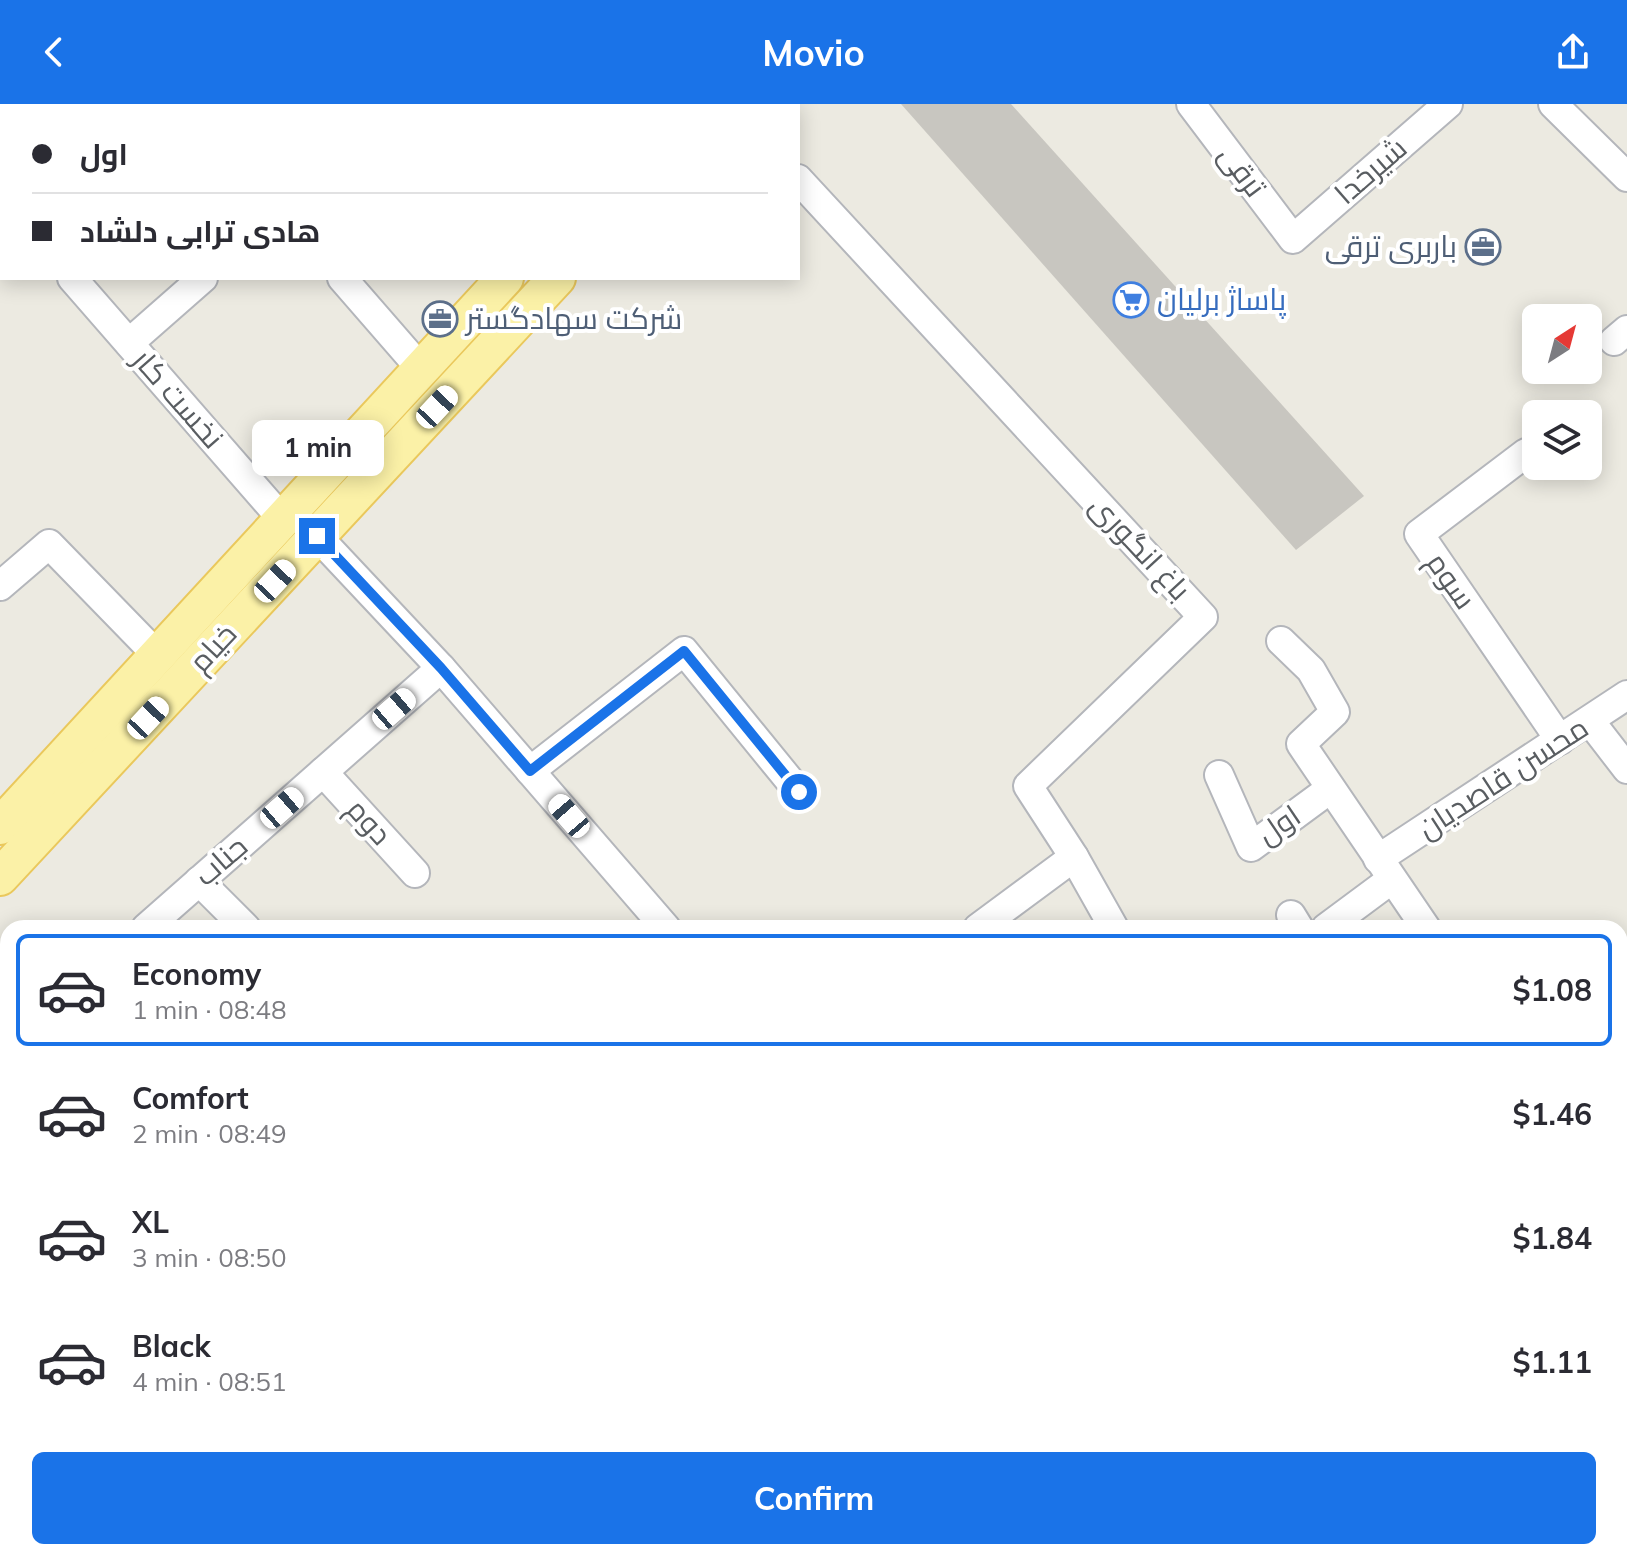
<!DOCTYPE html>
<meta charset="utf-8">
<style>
body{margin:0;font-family:Mulish,Cairo,sans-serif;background:#f2f2f3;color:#2b2b33;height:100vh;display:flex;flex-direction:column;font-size:30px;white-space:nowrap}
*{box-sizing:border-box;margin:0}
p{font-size:26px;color:#7c7c81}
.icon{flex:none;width:44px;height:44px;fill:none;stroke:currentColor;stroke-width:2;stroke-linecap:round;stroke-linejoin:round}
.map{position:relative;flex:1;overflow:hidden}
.panel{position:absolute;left:0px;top:816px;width:1628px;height:640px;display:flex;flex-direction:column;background:#fff;border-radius:24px 24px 0 0;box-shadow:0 4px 20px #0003}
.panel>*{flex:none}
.guide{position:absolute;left:0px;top:0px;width:800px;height:176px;box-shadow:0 4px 20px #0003;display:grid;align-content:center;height:176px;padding:0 32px;background:#fff}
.needle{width:52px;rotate:36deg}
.controls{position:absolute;left:1522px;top:200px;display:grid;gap:16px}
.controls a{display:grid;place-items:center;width:80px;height:80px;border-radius:12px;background:#fff;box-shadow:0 4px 20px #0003;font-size:40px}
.end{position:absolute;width:36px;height:36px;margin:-18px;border:10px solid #1a73e8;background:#fff;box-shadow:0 0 0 4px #fff}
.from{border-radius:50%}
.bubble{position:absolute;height:56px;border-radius:12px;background:#fff;box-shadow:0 4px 20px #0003;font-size:26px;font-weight:700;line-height:56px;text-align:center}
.car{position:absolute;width:24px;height:48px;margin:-24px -12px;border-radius:10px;box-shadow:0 0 6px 2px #0007;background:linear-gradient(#fff 24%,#345 0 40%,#fff 0 76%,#345 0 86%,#fff 0)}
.guide b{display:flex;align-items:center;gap:28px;height:76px;font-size:30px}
.guide b+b{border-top:2px solid #e1e1e2}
.guide i{width:20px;height:20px;background:#2b2b33}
ul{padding:14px 0 0;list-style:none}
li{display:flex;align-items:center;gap:24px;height:112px;margin:0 16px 12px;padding:0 16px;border:4px solid transparent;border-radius:12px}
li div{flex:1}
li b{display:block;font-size:30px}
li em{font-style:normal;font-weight:700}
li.on{border-color:#1a73e8}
li>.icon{width:72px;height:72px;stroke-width:1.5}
.action{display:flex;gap:16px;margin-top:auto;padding:16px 32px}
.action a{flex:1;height:92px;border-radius:12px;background:#1a73e8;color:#fff;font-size:32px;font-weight:700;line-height:92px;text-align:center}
header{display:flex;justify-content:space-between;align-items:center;height:104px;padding:0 32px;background:#1a73e8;color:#fff;font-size:36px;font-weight:700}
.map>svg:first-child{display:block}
.green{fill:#bee3c0}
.building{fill:#c8c6c0}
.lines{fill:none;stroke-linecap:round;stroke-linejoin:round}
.minor-casing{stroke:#b4b6bb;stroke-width:32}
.major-casing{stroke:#eac85c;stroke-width:40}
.minor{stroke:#fff;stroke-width:28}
.major{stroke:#fbf1a7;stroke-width:36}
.route{stroke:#1a73e8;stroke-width:10}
.labels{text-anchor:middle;stroke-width:8;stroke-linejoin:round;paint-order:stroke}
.street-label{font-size:30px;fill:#595d61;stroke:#fff}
.service-label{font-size:30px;fill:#4e5e75;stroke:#fff;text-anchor:end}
.shop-label{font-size:30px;fill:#366cbe;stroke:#fff;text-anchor:start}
</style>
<header><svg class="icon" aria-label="back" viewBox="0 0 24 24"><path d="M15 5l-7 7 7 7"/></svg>Movio<svg class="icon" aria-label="share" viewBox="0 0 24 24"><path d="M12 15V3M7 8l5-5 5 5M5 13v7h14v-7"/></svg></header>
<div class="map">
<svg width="1627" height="1456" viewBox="0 0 1627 1456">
<rect width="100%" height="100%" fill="#eceae1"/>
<g class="green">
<polygon points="120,1448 751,1448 742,1456 125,1456"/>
<polygon points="1026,1448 1168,1448 1175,1456 1015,1456"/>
</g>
<polygon class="building" points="901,0 1011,0 1364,392 1296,446"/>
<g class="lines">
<defs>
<g id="minor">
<polyline points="448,0 450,2"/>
<polyline points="1191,0 1293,135 1448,0"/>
<polyline points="1553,0 1627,73"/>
<polyline points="798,75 1203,513 1028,682 1074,753 1114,824"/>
<polyline points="0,92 2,94"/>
<polyline points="72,174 283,416"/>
<polyline points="342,174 422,266"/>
<polyline points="1614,237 1627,226"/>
<polyline points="129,239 203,174"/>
<polyline points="1526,349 1419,430 1560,636"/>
<polyline points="317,432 441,564 666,824"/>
<polyline points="0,482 49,440 158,552"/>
<polyline points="1281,537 1311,566 1335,608 1301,640 1426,824"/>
<polyline points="1590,617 1627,665"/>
<polyline points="530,667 684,547 799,688"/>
<polyline points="323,668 415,769"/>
<polyline points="1219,671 1251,743 1330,685"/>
<polyline points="1378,755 1627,591"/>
<polyline points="199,777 246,824"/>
<polyline points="1291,811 1299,824"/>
<polyline points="146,824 441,564"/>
<polyline points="978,824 1074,753"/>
<polyline points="1326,824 1392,775"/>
<polyline points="0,893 8,899"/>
<polyline points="1620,922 1627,917"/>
<polyline points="0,1342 8,1356"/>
<polyline points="0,1382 8,1377"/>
<polyline points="65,1448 70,1456"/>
<polyline points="867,1448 875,1456"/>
<polyline points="1186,1448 1193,1456"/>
<polyline points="1454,1448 1457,1456"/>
<polyline points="950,1456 960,1448"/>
</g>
<g id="major">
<polyline points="666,2 668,0"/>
<polyline points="718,2 719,0"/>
<polyline points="0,722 505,174"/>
<polyline points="0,773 557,174"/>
</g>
</defs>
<use href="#minor" class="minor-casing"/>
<use href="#major" class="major-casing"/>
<use href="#minor" class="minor"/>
<use href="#major" class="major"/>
</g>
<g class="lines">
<polyline class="route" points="317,432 441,564 530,667 684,547 799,688"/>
</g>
<defs>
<symbol id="office-ring" viewBox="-11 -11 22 22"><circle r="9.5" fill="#fff" stroke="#5c6f8a" stroke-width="1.5"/><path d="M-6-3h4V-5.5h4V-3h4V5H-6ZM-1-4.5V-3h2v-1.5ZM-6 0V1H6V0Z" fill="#5c6f8a"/></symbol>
<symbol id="supermarket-ring" viewBox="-11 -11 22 22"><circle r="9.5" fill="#fff" stroke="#3f7fe0" stroke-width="1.5"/><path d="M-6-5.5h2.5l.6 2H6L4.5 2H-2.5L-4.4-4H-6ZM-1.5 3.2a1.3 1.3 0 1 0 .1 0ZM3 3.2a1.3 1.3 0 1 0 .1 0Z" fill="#3f7fe0"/></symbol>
</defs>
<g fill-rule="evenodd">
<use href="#office-ring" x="1463" y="123" width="40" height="40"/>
<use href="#supermarket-ring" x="1111" y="176" width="40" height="40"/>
<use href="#office-ring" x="420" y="195" width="40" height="40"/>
</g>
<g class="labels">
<g class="street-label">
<text transform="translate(1242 67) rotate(53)" y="10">ترقی</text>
<text transform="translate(1371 67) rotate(-41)" y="10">شیرخدا</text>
<text transform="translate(178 295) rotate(49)" y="10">نخست کار</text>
<text transform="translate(1140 444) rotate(47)" y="10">باغ انگوری</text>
<text transform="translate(1451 477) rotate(55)" y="10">سوم</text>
<text transform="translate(213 544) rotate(-47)" y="10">خیام</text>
<text transform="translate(1503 674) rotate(-33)" y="10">محسن قاصدیان</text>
<text transform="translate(369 718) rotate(48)" y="10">دوم</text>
<text transform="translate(1279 721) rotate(-34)" y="10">اول</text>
<text transform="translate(221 757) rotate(-41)" y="10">جناب</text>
</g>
<g class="service-label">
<text x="1457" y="153">باربری ترقی</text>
<text x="466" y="225" text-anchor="start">شرکت سهادگستر</text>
</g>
<g class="shop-label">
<text x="1157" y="206">پاساژ برلیان</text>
</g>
</g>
</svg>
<div class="controls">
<a><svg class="needle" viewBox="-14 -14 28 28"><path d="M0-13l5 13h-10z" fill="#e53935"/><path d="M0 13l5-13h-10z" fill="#7c7c81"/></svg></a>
<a><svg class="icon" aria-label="layers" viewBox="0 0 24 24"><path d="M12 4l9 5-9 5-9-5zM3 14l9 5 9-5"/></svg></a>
</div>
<i class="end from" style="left:799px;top:688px"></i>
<i class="end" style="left:317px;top:432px"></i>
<div class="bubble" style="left:252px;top:316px;width:132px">1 min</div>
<i class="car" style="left:437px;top:303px;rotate:43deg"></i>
<i class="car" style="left:275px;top:477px;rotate:43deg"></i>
<i class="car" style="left:394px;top:605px;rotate:49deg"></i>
<i class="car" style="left:148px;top:614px;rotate:43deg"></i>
<i class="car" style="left:282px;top:704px;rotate:49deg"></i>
<i class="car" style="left:569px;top:712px;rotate:319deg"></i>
<div class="guide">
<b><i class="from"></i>اول</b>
<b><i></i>هادی ترابی دلشاد</b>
</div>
<section class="panel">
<ul>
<li class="on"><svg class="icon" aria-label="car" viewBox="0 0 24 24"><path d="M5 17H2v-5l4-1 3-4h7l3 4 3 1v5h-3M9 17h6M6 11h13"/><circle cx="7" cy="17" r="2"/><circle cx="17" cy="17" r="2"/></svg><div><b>Economy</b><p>1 min · 08:48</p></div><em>$1.08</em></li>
<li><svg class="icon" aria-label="car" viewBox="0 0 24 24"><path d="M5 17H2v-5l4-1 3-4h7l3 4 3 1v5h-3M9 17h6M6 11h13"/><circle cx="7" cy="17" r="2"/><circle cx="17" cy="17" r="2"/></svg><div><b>Comfort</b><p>2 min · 08:49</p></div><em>$1.46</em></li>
<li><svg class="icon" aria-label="car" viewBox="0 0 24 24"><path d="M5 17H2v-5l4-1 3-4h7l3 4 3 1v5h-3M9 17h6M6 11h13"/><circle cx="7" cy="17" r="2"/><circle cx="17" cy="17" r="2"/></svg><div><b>XL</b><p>3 min · 08:50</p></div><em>$1.84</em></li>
<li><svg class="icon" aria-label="car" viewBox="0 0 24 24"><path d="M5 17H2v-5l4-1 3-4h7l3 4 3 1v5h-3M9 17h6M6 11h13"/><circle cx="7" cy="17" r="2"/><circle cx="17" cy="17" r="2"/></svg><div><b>Black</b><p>4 min · 08:51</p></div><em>$1.11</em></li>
</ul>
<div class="action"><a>Confirm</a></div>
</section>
</div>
